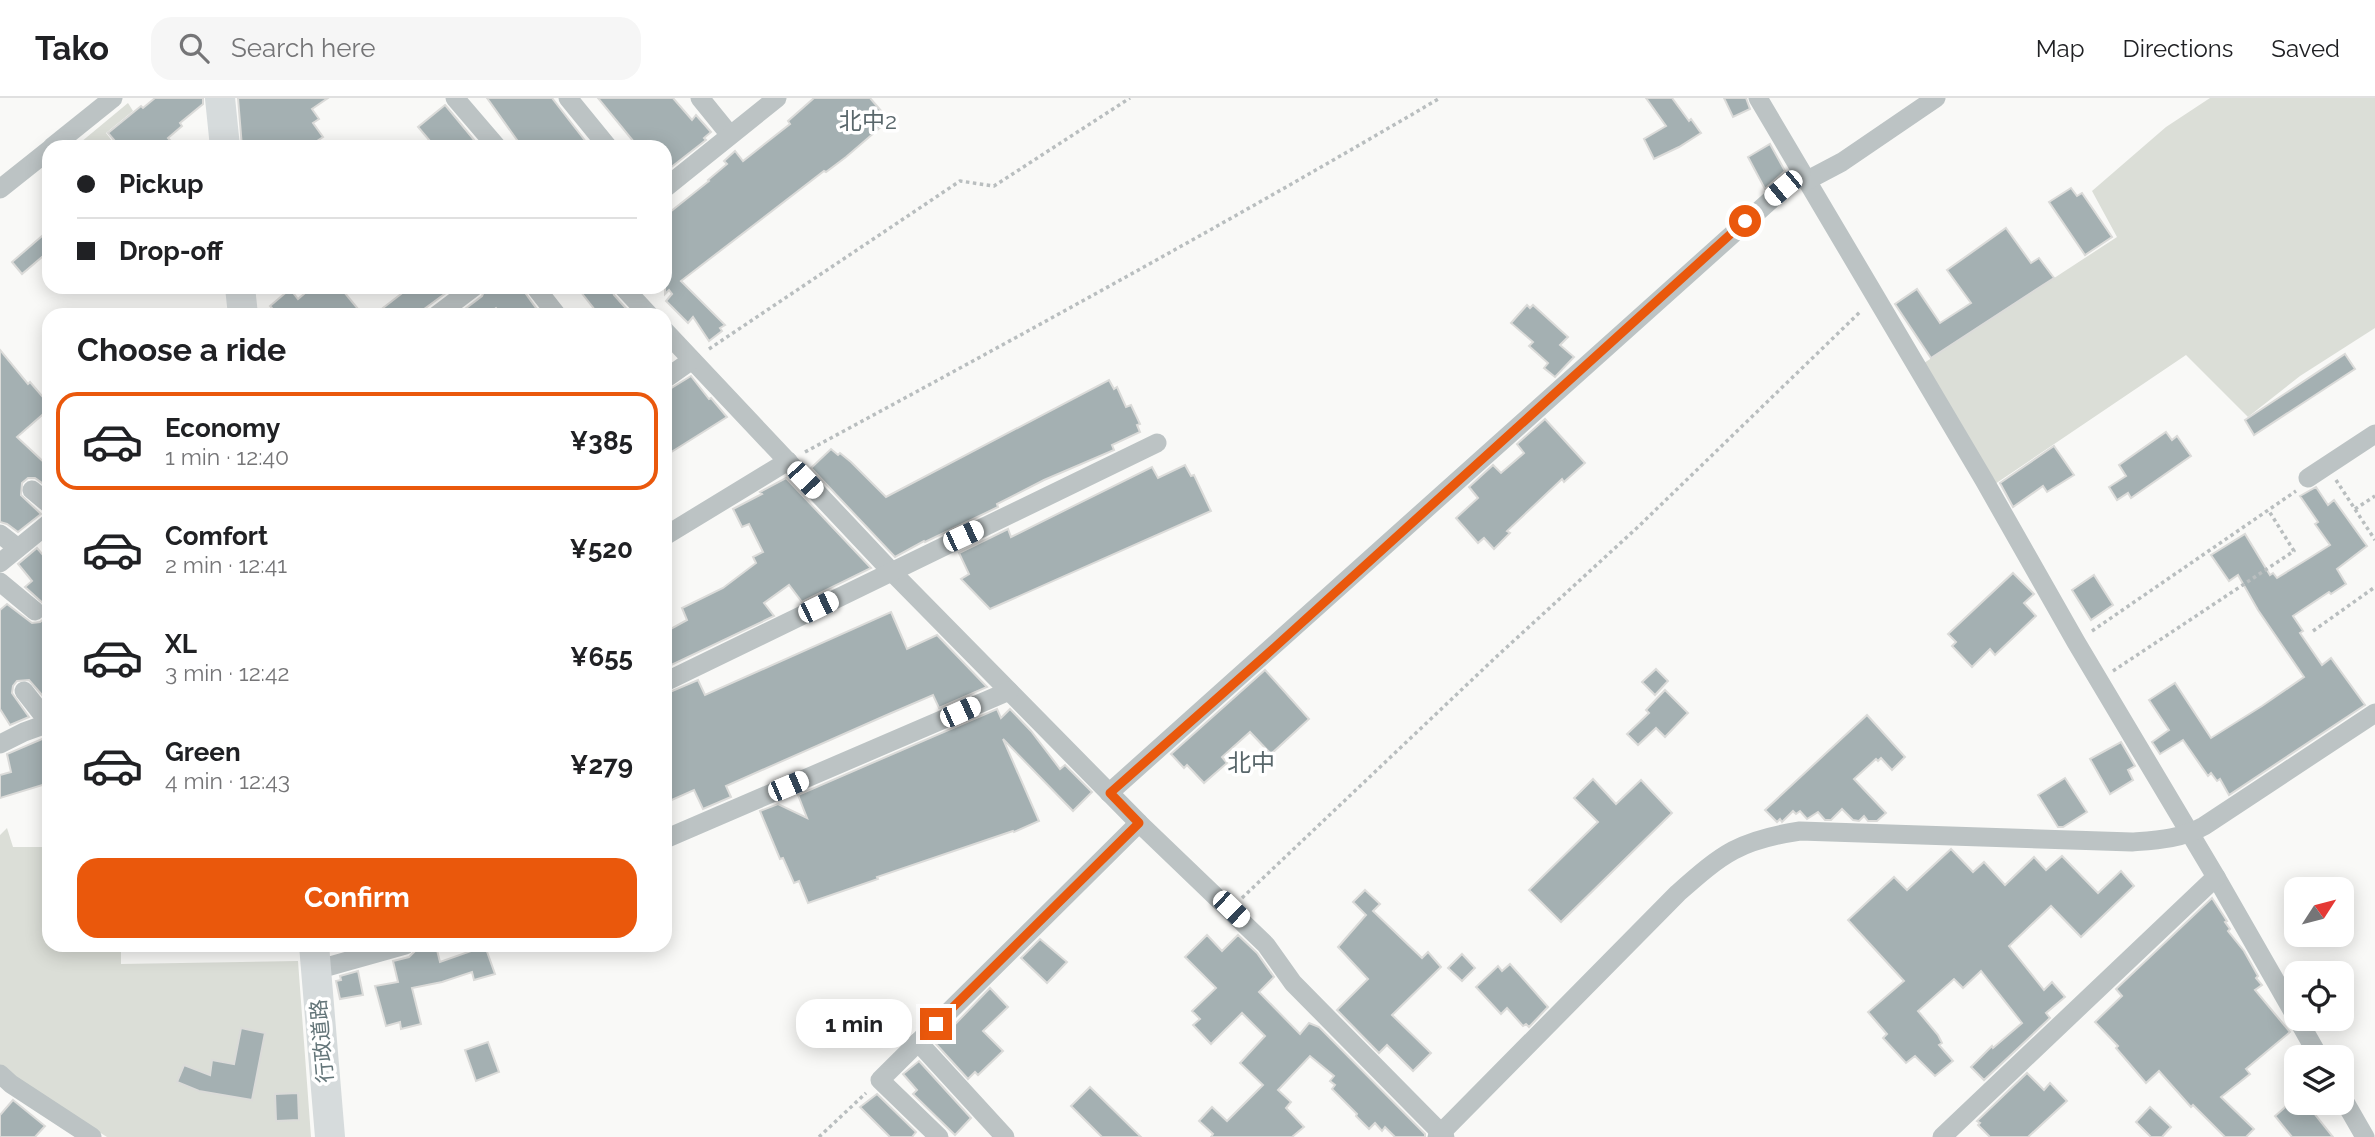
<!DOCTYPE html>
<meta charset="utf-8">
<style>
body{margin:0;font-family:Raleway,"Noto Sans JP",sans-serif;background:#f6f6f6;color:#202124;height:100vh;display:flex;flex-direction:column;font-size:26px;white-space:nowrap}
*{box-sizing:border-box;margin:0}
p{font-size:23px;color:#757577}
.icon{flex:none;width:38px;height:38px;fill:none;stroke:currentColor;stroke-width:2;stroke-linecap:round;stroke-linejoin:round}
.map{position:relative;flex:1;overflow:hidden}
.panel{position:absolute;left:42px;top:210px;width:630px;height:644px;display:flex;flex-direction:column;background:#fff;border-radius:21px;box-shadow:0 4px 18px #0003}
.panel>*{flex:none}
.hud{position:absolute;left:42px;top:42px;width:630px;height:154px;border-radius:21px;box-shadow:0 4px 18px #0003;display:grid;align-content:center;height:154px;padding:0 35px;background:#fff}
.needle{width:46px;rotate:54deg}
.tools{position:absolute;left:2284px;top:779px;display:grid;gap:14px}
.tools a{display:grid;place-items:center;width:70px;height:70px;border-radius:14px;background:#fff;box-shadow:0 4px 18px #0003;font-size:35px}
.end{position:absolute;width:32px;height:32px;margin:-16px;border:9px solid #ea580c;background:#fff;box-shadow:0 0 0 4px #fff}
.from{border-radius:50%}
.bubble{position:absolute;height:49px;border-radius:21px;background:#fff;box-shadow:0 4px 18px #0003;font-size:23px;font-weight:700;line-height:49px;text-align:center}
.car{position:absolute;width:21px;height:42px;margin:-21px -10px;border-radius:9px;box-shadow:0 0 5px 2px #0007;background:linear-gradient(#fff 24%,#345 0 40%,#fff 0 76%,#345 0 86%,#fff 0)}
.hud b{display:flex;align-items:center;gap:24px;height:66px;font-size:26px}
.hud b+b{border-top:2px solid #e0e0e0}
.hud i{width:18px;height:18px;background:#202124}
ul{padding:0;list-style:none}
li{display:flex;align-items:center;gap:21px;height:98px;margin:0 14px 10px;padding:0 21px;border:4px solid transparent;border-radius:21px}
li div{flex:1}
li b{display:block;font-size:26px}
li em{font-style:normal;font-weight:700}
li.on{border-color:#ea580c}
li>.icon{width:63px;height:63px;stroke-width:1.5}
h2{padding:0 35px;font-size:32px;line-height:84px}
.primary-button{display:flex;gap:14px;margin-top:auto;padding:14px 35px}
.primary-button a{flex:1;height:80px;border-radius:21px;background:#ea580c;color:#fff;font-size:28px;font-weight:700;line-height:80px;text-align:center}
header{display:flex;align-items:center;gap:42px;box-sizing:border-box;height:98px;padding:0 35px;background:#fff;border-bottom:2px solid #e0e0e0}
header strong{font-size:33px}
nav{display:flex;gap:38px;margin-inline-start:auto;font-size:24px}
.search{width:490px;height:63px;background:#f6f6f6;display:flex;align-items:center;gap:18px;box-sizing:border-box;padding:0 24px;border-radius:21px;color:#757577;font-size:26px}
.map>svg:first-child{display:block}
.green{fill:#dbded7}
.building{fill:#a4b0b2;stroke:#dbdbd9;stroke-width:2}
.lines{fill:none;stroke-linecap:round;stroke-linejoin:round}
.path{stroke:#b9bebf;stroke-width:3.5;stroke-dasharray:3.5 3.5;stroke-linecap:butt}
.minor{stroke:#bcc3c4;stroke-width:19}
.highway{stroke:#d6dbdc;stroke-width:30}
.route{stroke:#ea580c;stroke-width:9}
.labels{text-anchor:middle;stroke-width:7;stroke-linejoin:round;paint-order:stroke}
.street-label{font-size:21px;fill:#637579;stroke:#fff}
.neighbourhood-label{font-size:23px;fill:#59676b;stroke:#fff}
.quarter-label{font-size:24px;fill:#59676b;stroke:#fff}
</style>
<header>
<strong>Tako</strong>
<div class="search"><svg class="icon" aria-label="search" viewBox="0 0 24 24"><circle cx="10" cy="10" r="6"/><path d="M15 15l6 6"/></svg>Search here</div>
<nav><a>Map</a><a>Directions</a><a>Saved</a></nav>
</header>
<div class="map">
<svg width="2375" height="1039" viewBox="0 0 2375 1039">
<rect width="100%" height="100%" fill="#f9f9f7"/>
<g class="green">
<polygon points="2210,0 2375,0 2375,230 2300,278 2248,319 2186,257 1995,386 1924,265 2117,139 2092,93 2166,29"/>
<polygon points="128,5 133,13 106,35 117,49 75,49"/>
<polygon points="7,730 13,749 49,749 49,847 121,847 121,866 298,863 311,1039 107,1039 18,983 0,967 0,737"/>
</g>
<g class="building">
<polygon points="155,0 203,0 203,6 180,25 182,28 168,40 176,49 120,49 108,35 141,8 143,10"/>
<polygon points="238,0 328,0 312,11 319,21 313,25 323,39 308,49 242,49"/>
<polygon points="487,0 552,0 590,49 522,49"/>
<polygon points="598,0 673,0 692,22 696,17 711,34 704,40 706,42 665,74 665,49 638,49"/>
<polygon points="814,0 870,0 889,22 846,59 826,74 824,73 681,183 725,227 720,230 722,233 709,243 693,219 688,225 666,203 672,196 669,192 665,196 665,118 709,83 708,82 727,66 724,63 735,53 743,63 790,26 788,23"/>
<polygon points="1646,0 1672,0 1689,23 1691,21 1701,35 1679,49 1654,61 1644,41 1666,28"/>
<polygon points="1724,0 1746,0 1750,11 1733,19"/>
<polygon points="445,7 446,8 480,49 435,49 418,29"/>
<polygon points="1770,46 1785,73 1765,91 1748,59"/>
<polygon points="2071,90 2077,98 2082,95 2112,139 2085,157 2049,104"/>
<polygon points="2006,130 2031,165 2039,160 2054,180 1931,260 1895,206 1917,191 1940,225 1971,205 1947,172"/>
<polygon points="49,132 49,153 22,176 12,164"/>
<polygon points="312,189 340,189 363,217 278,217 270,208 290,191 298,201"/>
<polygon points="410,189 454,189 416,217 374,217"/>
<polygon points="486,189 521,189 541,217 502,217 496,210 487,217 463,217 461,214 482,198"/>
<polygon points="577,189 611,189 614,197 632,217 599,217"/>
<polygon points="1527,207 1530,210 1533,207 1568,239 1560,247 1574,259 1555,279 1544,270 1548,265 1529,248 1533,244 1511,225"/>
<polygon points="0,252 28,286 30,284 49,306 49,311 17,339 49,369 49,390 35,380 28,380 22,385 21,397 41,416 18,434 7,426 0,424"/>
<polygon points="2345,256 2355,271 2254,337 2245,322"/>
<polygon points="691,278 709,301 711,300 727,319 665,358 665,294"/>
<polygon points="1109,282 1114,291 1117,289 1126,309 1131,307 1140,326 1137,327 1140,334 1112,347 1114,352 1044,382 997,406 998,409 925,444 924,443 895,459 811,370 831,351 838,357 840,355 851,364 886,399"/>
<polygon points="1545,321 1585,365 1564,384 1562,381 1507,433 1510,435 1494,451 1484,440 1478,445 1456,420 1478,400 1469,389 1493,367 1501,375 1524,355 1517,346"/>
<polygon points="2166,334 2172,342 2177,338 2191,358 2131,400 2128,395 2117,402 2109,389 2126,378 2119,367"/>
<polygon points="2054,348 2074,377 2047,394 2043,388 2013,409 2000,385"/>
<polygon points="1185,367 1191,378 1194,377 1211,413 990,511 961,481 969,476 959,455 1008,431 1011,439 1152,369 1158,380"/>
<polygon points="786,380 871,470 802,504 789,487 764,505 774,518 665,570 665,534 687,522 682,510 723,490 756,465 753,459 763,454 749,426 742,429 733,411 762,396 760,394"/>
<polygon points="2316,389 2328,407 2334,402 2367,448 2337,471 2346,486 2331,496 2329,494 2293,518 2303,533 2300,535 2322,567 2331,560 2365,607 2229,697 2220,681 2217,683 2211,675 2208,678 2183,642 2160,656 2152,644 2169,632 2149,602 2175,585 2211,640 2262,608 2304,579 2258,512 2238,477 2229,483 2211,457 2245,436 2270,477 2273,475 2277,480 2311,459 2330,447 2315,426 2318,424 2300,398"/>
<polygon points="37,450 49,464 49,605 29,582 17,583 13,588 12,595 29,619 10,627 0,611 0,512 7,506 32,525 40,524 45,520 46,508 25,489 32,483 18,466"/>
<polygon points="2013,475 2034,496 2024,505 2036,518 1995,557 1990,551 1972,569 1952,548 1956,544 1948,536"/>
<polygon points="2094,477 2113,507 2091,522 2072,492"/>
<polygon points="891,514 907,551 937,537 987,589 939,610 933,597 889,616 726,688 731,699 703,711 694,692 665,705 665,596 698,582 705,597"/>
<polygon points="1656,571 1668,583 1655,597 1642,584"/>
<polygon points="1265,572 1309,621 1271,656 1250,634 1222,659 1227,665 1204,685 1187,667 1184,670 1171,656"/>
<polygon points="1665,592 1688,615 1665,639 1656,630 1638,647 1627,636 1649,615 1646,612"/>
<polygon points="997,611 1001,620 1010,611 1031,633 1060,671 1065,667 1092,694 1073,713 1003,641 1039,723 1014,734 1013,733 877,779 878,781 808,805 799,783 794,785 783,760 780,761 760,713 778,706 807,720 798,697"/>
<polygon points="1867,617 1905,659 1892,672 1881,660 1878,663 1876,661 1854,681 1886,715 1877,723 1868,723 1864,718 1859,723 1853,722 1842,711 1831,722 1825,722 1818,714 1807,721 1800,713 1796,716 1793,713 1782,724 1780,721 1777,724 1765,712"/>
<polygon points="49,638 49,685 0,700 0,677 11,674 7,656"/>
<polygon points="2121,644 2135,668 2128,672 2133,682 2110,696 2090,661"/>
<polygon points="2065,680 2087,714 2063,729 2058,729 2038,697"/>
<polygon points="1593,681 1616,706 1641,682 1672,715 1561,824 1529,792 1598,724 1574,700"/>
<polygon points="1951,751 1973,774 1984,764 2005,787 2034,759 2046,772 2062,758 2098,795 2121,773 2134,788 2081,839 2051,808 2009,848 2044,892 2052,884 2065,899 2046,915 2050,920 1984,982 1971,969 1992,948 1993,950 2022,925 1981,873 1963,890 1954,881 1918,913 1938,937 1942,945 1939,947 1953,963 1935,978 1915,958 1906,965 1883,940 1887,936 1868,914 1904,883 1848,822 1894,779 1907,792"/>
<polygon points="1365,792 1380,806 1373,813 1422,860 1428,854 1441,869 1392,917 1431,955 1413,973 1387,947 1379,955 1337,912 1368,881 1338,849 1366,817 1353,804"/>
<polygon points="2212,800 2227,823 2225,824 2230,831 2228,833 2244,853 2258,878 2256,880 2262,887 2255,892 2290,934 2246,971 2250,976 2221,999 2254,1031 2246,1039 2225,1039 2193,1007 2191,1009 2159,973 2146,985 2116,950 2118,948 2095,924 2122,898 2116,891"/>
<polygon points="1207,837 1222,853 1238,837 1257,855 1274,879 1259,894 1300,936 1309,925 1319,929 1425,1036 1425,1039 1395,1039 1385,1029 1382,1033 1375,1025 1369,1031 1356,1018 1357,1016 1332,991 1335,987 1330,983 1334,978 1310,958 1278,992 1291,1004 1286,1010 1304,1029 1292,1039 1211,1039 1213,1036 1199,1023 1212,1009 1227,1023 1263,987 1240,965 1265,938 1242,915 1211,946 1193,927 1200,921 1192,913 1216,890 1185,859"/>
<polygon points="1040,841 1067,864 1047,885 1021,860"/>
<polygon points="436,848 440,864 485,848 495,876 474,882 472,874 442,884 412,890 421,926 401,931 400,924 386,928 375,888 398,884 393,863 409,859 416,852"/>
<polygon points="1462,856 1475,870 1462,883 1448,870"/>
<polygon points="1510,866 1548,909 1529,929 1526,926 1523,928 1507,910 1501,916 1476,889 1498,868 1502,873"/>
<polygon points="358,873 363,897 340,901 336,883 341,882 340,878"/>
<polygon points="990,890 1008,909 983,933 1003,953 978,977 975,974 968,981 936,946"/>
<polygon points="241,930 265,935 252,1002 199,993 177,984 184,967 210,977 212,962 234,966"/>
<polygon points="488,944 499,974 476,983 465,952"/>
<polygon points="919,963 971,1020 955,1037 913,996 917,992 903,976"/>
<polygon points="2027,975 2044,992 2050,985 2067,1003 2028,1039 1990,1039 1978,1027 1980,1025 1977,1023"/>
<polygon points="1090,989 1141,1039 1102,1039 1071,1008"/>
<polygon points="298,995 299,1022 276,1023 275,996"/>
<polygon points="877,996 916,1034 912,1039 890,1039 860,1009"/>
<polygon points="13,1002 45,1028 35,1039 0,1039 0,1017"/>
<polygon points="2291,1004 2305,1004 2333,1039 2292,1039 2275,1018"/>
<polygon points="2150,1009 2171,1029 2162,1039 2151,1039 2136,1024"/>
</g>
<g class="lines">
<g class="path">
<polyline points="709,251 960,83 994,88 1130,0"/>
<path d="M805 354C1018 239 1231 123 1440 0"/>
<polyline points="2336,382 2375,442"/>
<polyline points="2355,411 2375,398"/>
<polyline points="2092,533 2296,393"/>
<polyline points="2313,533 2375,489"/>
<polyline points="2113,573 2294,453 2269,413"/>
<polyline points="1242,800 1495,560 1639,428 1861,213"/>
<polyline points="819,1039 866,995"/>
</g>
<g class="minor">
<polyline points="455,0 497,49"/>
<polyline points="568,0 608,49"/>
<polyline points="700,0 730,37"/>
<polyline points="1758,0 1984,382 2076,544 2216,779 2296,919"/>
<polyline points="52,49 113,0"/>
<polyline points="1806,83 1842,64 1936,0"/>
<polyline points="665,90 777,0"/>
<polyline points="0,91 49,52"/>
<polyline points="535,189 557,217"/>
<polyline points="623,189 649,217"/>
<polyline points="437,217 474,189"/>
<polyline points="665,233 891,473 1139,725 1266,847 1293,885 1445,1039"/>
<polyline points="665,281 692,262"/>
<polyline points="2308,380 2375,336"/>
<polyline points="32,392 49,406"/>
<polyline points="0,436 18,450"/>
<polyline points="665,438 788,363"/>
<polyline points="0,465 49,425"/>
<polyline points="0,484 35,513"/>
<polyline points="665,584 1157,345"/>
<polyline points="24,593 49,625"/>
<polyline points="0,646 24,634 49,625"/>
<polyline points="1109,695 1801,75"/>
<polyline points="665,741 1009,593"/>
<polyline points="316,872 405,847"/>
<polyline points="2297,920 2319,959"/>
<polyline points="918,944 1005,1039"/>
<polyline points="0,976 11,986 92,1039"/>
<polyline points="2342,999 2365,1039"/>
<polyline points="939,1039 880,982 1139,725"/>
<path d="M1437 1039 1678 795C1723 755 1740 742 1800 733L2132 744C2158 742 2181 741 2204 728L2375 615"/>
<polyline points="1942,1039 2216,779"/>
</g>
<g class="highway">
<polyline points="220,0 225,49"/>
<polyline points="240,189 243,217"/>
<polyline points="314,847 330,1039"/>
</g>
</g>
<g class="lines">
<polyline class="route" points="936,926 1139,725 1110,695 1275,549 1745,123"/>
</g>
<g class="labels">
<g class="street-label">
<text transform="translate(322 943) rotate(-95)" y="7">行政道路</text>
</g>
<g class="neighbourhood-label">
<text x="868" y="31">北中2</text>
</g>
<g class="quarter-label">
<text x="1251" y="673">北中</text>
</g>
</g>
</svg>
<div class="tools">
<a><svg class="needle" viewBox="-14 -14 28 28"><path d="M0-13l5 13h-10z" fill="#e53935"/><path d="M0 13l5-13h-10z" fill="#757577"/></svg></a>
<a><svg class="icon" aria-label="locate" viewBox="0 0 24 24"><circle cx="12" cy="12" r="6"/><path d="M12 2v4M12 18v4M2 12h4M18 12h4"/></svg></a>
<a><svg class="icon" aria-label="layers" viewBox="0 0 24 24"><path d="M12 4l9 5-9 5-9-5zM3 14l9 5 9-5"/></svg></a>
</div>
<i class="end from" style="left:1745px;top:123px"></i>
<i class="end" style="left:936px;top:926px"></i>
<div class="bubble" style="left:796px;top:901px;width:116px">1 min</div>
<i class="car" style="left:1783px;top:90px;rotate:230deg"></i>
<i class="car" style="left:805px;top:382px;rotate:137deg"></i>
<i class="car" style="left:963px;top:438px;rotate:65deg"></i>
<i class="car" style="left:818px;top:509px;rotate:64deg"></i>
<i class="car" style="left:960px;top:614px;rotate:66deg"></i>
<i class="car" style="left:788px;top:688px;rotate:67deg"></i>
<i class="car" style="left:1231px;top:811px;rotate:134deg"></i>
<div class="hud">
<b><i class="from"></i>Pickup</b>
<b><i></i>Drop-off</b>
</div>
<section class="panel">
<h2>Choose a ride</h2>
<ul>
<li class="on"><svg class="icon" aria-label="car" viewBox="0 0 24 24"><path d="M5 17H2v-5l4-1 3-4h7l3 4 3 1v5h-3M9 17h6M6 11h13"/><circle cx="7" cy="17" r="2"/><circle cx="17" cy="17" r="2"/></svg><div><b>Economy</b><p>1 min · 12:40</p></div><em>¥385</em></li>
<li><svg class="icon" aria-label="car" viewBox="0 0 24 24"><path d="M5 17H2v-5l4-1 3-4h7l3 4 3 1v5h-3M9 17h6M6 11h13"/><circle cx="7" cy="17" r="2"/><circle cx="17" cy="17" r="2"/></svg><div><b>Comfort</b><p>2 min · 12:41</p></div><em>¥520</em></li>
<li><svg class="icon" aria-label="car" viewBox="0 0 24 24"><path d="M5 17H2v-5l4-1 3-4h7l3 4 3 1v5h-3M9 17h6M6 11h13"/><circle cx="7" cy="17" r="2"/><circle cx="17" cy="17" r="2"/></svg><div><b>XL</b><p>3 min · 12:42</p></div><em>¥655</em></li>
<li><svg class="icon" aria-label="car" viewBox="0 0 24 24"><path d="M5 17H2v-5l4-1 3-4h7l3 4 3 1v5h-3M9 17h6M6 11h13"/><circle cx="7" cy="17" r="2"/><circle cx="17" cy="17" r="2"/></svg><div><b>Green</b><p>4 min · 12:43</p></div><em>¥279</em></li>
</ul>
<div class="primary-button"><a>Confirm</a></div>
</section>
</div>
